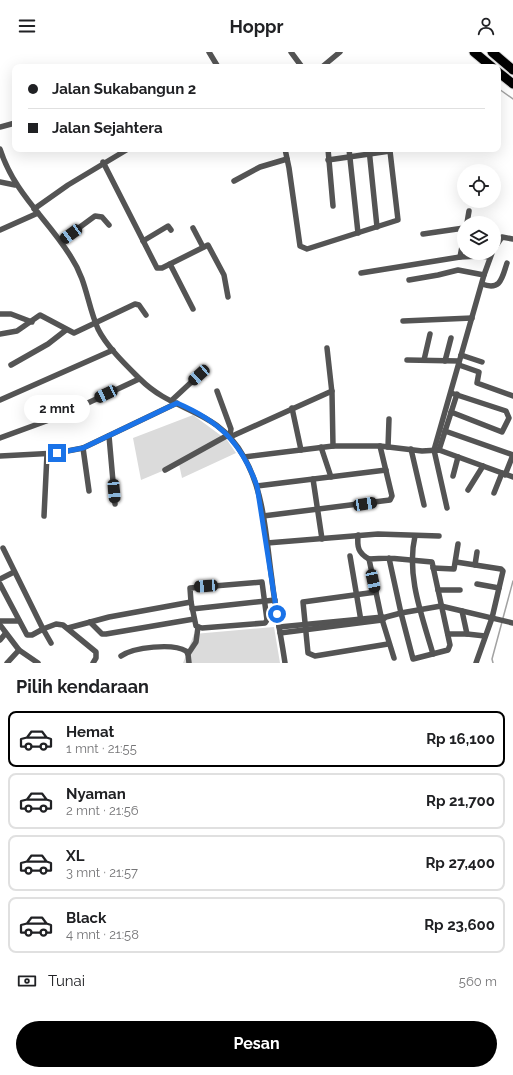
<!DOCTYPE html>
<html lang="id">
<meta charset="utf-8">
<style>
body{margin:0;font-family:Raleway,sans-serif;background:#f2f2f2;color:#202124;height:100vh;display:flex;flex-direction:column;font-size:15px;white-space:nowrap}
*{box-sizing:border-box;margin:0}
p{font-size:13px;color:#757577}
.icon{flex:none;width:22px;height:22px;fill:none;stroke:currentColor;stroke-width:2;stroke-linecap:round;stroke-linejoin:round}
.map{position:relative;height:611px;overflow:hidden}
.panel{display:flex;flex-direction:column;background:#fff;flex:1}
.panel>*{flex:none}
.banner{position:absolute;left:12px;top:12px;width:489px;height:88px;border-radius:8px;box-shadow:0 4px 16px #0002;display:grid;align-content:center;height:88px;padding:0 16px;background:#fff}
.buttons{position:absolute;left:457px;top:112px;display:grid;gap:8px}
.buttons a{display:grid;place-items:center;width:44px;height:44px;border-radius:50%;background:#fff;box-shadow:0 4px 16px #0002;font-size:20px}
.end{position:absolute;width:18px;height:18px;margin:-9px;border:5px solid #1a73e8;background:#fff;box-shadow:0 0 0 2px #fff}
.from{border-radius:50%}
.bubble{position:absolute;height:28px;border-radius:14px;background:#fff;box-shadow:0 4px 16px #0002;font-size:13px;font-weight:700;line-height:28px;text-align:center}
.car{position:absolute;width:12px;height:24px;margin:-12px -6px;border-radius:5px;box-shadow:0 0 3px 1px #0007;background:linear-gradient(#222 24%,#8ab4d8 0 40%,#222 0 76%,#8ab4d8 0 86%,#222 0)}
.banner b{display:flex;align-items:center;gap:14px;height:38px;font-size:15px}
.banner b+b{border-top:1px solid #e0e0e0}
.banner i{width:10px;height:10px;background:#202124}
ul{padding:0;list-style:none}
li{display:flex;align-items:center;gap:12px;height:56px;margin:0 8px 6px;padding:0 8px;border:2px solid #e0e0e0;border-radius:8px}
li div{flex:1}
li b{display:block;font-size:15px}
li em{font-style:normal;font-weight:700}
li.on{border-color:#000}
li>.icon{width:36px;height:36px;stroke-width:1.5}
h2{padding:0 16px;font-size:18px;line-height:48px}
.pay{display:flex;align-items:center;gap:10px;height:44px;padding:0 16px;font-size:15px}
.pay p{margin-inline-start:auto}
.cta{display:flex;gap:8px;margin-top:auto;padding:8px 16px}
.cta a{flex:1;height:46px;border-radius:24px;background:#000;color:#fff;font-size:16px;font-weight:700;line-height:46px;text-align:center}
header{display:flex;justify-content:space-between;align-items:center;height:52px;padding:0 16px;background:#fff;font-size:18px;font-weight:700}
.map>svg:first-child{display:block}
.green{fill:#dbdbdb}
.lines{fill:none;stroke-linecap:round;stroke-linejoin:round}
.stream{stroke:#a2a2a2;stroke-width:1.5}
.primary-casing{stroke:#dbdbdb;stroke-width:11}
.street{stroke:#545454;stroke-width:5.5}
.primary{stroke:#000;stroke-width:9}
.route{stroke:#1a73e8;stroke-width:5}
</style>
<header><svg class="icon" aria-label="menu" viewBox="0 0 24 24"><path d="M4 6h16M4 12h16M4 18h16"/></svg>Hoppr<svg class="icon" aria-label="person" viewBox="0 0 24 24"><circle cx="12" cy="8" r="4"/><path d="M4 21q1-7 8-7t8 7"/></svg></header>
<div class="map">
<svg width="513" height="611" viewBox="0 0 513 611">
<rect width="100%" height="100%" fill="#fff"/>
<g class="green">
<polygon points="193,363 227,388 236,401 182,426 179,412 141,428 133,386"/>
<polygon points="274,575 280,611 183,611 194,582"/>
</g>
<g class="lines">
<g class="stream">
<polyline points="499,37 513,47"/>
<polyline points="503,566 513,529"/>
<polyline points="493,611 492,607 502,570"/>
</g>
<defs>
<g id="primary">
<polyline points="474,0 492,15"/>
<polyline points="492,0 513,18"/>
<polyline points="498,20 513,32"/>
</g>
</defs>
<use href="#primary" class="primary-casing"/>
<g class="street">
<polyline points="209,0 218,15"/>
<polyline points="291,0 302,15"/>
<polyline points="322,15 340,0"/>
<polyline points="0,75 15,71"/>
<path d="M0 97C15 143 47 166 71 205 87 229 87 252 98 277 107 295 126 313 140 327 175 362 216 355 244 405 265 442 266 487 272 528 275 556 281 583 285 611"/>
<polyline points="285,97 289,116 300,194 307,197 398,168 390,99 328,108"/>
<polyline points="328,97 333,154"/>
<polyline points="349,97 358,181"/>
<polyline points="369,97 377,175"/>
<polyline points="103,110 157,216 162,216 208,193 224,223 228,245"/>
<polyline points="234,129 260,115 287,107"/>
<polyline points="0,130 15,133"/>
<polyline points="34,157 68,133 128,97"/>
<polyline points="467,171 469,159"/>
<polyline points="193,176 203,195"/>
<polyline points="0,178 38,161"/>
<polyline points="423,182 464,176"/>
<polyline points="61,189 95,164 102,165 109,173"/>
<polyline points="143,189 168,174 171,178"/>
<polyline points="494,197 502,185 513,187"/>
<polyline points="460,205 464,184"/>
<polyline points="170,212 193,257"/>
<polyline points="361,221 460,205 480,204 490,205"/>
<polyline points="409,228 438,223 458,218 484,223"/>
<path d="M482 232C501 239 502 226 507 211"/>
<polyline points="0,262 11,262 32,270"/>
<polyline points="403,269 472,266"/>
<polyline points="0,282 17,279 40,263 74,281 135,252 139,253 146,263"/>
<polyline points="327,296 332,341 333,394"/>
<polyline points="461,303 482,310"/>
<polyline points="407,308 459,309"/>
<polyline points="424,308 430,282"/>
<polyline points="445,309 451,286"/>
<polyline points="11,313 48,292 66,278"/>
<polyline points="459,313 479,320 477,331 513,344"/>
<polyline points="0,348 113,298"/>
<polyline points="171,349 199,323"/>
<polyline points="292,356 301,398"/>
<polyline points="451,360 502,380 509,366 506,359 451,341"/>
<polyline points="445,379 513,403"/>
<polyline points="109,384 115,452"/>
<polyline points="230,385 332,339"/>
<polyline points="0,386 60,364 139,327"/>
<polyline points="321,395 331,425"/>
<polyline points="388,395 389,367"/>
<polyline points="83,396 89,439"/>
<polyline points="411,397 424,453"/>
<polyline points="439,398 457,342"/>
<polyline points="0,404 57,401 83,396 177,351"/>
<polyline points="244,405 333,394 380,394 422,399 439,398 513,425"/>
<polyline points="165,418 230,382 231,377 217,339"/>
<polyline points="505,423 513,403"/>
<polyline points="453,424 458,405"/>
<polyline points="313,427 322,487"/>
<polyline points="257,434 386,418"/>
<polyline points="468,438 483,414"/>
<polyline points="494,441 502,421"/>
<polyline points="447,456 434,398 484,223 492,201"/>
<polyline points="44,464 47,402"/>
<polyline points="263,464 390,448 392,444 380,394"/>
<path d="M358 483C357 495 358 501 369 507"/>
<path d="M415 484C406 523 422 564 433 602"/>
<polyline points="267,491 378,482 439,484"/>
<polyline points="3,496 43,577 56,572 63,573 96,600 96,606 93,611"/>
<polyline points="350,504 361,569"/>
<polyline points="389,506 401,561 413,607 448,598 450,593 432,510 389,506 369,507 381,564 394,606"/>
<polyline points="456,510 501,517 503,519 492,566 476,611"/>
<polyline points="475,513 477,500"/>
<polyline points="433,516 454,517 458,492"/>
<polyline points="0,527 14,520"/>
<polygon points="262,530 267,568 265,571 202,576 196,574 191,550 190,536"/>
<polyline points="0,532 27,583 32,583 43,577 51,591"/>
<polyline points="477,532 499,536"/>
<polyline points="438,538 460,538"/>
<polyline points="376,540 303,550 308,601 315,604 388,592"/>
<polyline points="192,557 275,548"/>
<polyline points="462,559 467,582"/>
<polyline points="0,569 19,569"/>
<polyline points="90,570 102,582 106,582 194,567"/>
<polyline points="0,573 19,598 38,611"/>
<polyline points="279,575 383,565"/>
<polyline points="68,576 109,565 191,550"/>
<polyline points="280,581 382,568 386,565 401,561 441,554 513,571"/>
<polyline points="448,582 467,582 485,584"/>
<polyline points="0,588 5,582"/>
<polyline points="188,602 196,590 198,575"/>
<path d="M121 604C134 595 173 591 186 599L188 602 189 611"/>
<polyline points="7,611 19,598"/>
</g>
<use href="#primary" class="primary"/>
</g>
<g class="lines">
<path class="route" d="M57 401 83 396 177 351C219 369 241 390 257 434L277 562"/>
</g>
</svg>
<div class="buttons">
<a><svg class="icon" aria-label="locate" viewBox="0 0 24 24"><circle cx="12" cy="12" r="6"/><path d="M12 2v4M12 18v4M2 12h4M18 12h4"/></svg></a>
<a><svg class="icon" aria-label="layers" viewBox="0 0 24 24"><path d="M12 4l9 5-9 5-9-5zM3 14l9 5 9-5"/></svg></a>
</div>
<i class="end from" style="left:277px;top:562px"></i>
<i class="end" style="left:57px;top:401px"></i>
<div class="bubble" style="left:24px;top:343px;width:66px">2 mnt</div>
<i class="car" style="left:71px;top:182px;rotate:234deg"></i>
<i class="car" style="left:199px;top:323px;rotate:228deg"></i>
<i class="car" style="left:106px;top:342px;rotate:245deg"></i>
<i class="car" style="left:114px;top:439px;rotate:175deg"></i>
<i class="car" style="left:365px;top:452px;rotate:81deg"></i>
<i class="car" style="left:373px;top:529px;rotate:168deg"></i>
<i class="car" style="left:206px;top:534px;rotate:266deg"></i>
<div class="banner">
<b><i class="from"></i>Jalan Sukabangun 2</b>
<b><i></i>Jalan Sejahtera</b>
</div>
</div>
<section class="panel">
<h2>Pilih kendaraan</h2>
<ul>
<li class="on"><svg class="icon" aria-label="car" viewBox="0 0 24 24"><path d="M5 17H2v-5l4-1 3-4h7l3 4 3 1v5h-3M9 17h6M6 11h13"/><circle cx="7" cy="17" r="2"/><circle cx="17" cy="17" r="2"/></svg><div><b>Hemat</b><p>1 mnt · 21:55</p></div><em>Rp 16,100</em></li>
<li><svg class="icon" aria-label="car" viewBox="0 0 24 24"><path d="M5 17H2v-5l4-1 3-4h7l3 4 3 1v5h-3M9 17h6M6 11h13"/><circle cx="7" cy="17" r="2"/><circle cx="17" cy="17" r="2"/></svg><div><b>Nyaman</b><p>2 mnt · 21:56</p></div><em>Rp 21,700</em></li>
<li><svg class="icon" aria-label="car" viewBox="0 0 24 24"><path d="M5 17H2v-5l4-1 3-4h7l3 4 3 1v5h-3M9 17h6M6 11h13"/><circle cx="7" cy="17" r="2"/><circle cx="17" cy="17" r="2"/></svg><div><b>XL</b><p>3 mnt · 21:57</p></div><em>Rp 27,400</em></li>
<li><svg class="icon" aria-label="car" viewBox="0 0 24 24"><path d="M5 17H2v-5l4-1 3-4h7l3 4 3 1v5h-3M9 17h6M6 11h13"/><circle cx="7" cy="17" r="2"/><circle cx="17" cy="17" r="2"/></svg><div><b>Black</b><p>4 mnt · 21:58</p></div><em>Rp 23,600</em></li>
</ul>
<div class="pay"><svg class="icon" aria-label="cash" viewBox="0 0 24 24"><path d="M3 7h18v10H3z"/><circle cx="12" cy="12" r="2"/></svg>Tunai<p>560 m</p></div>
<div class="cta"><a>Pesan</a></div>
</section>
